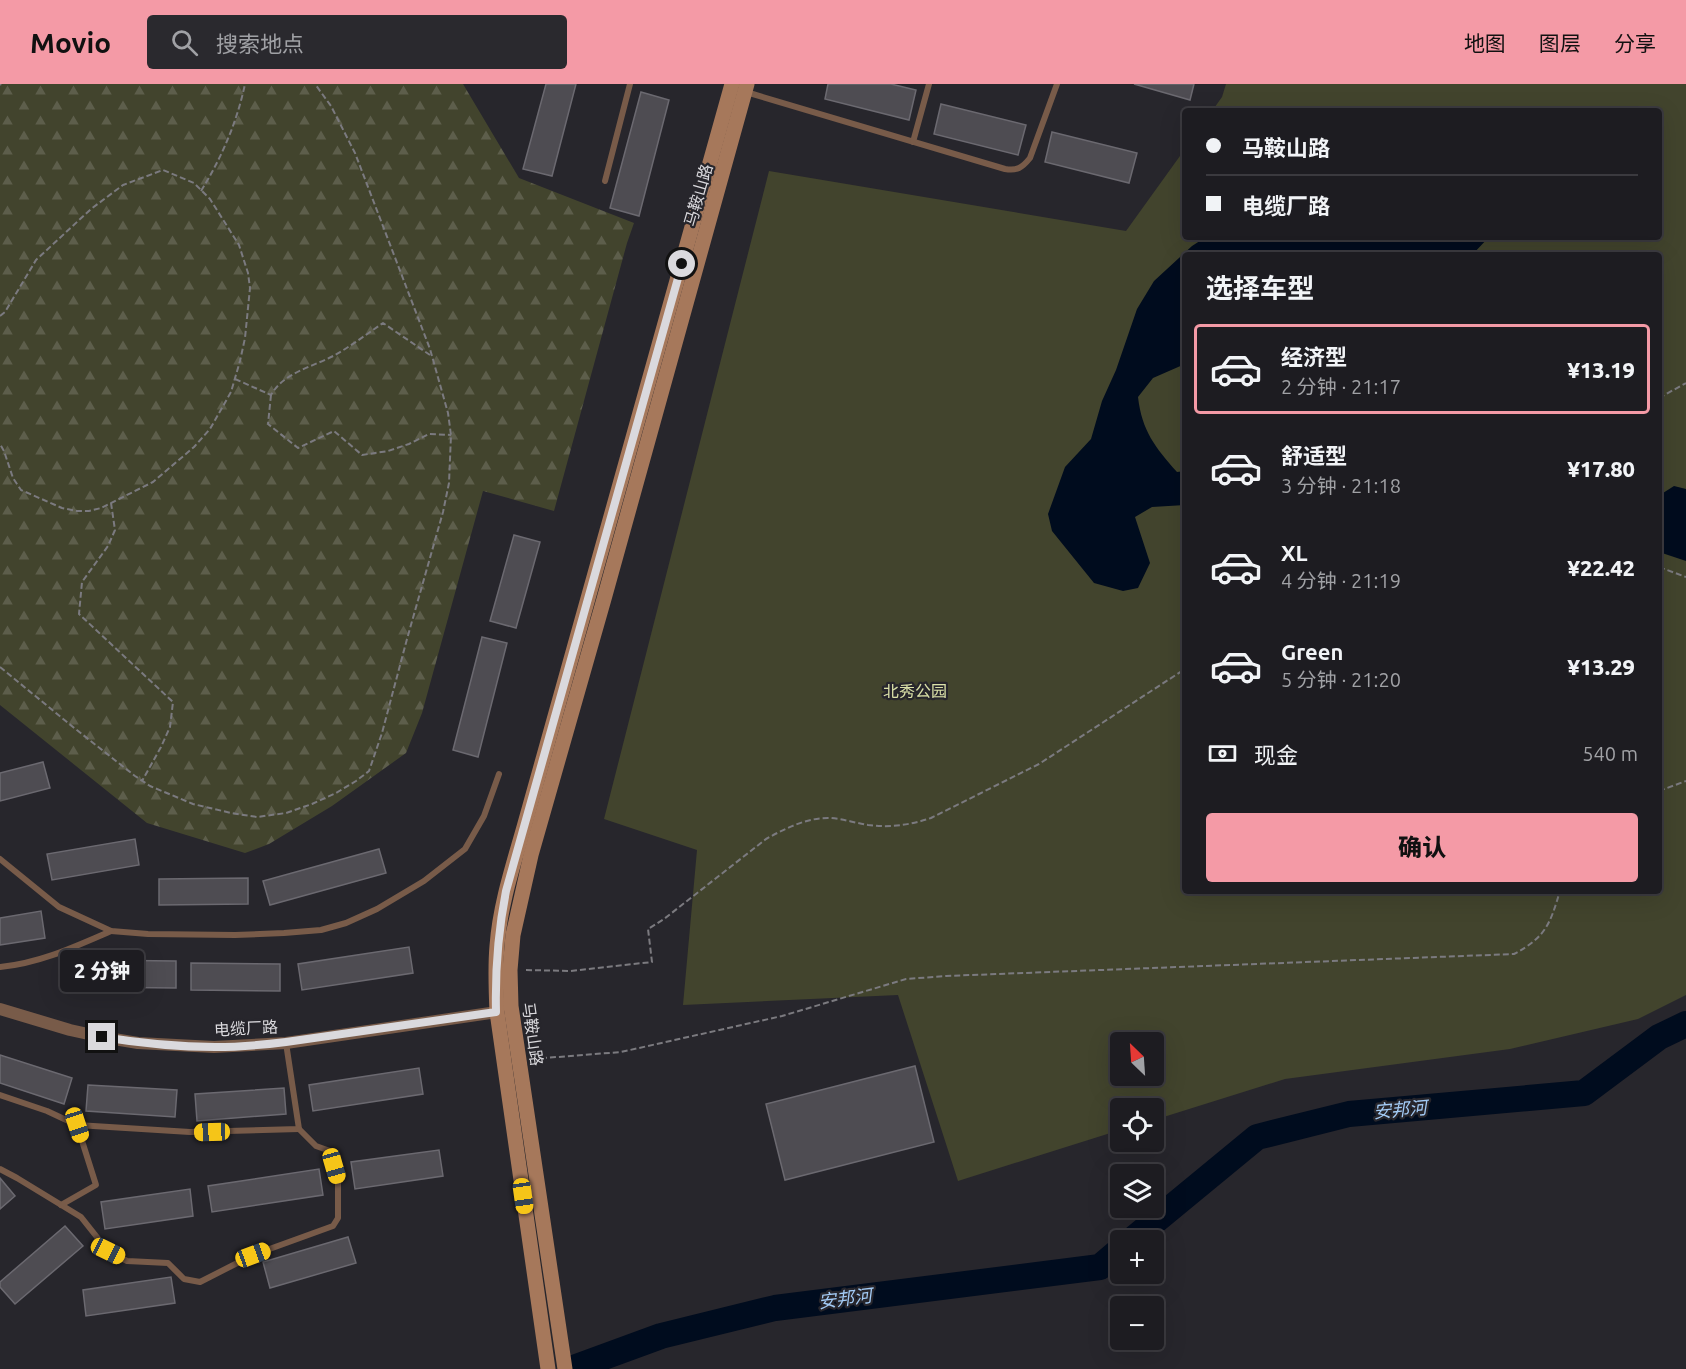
<!DOCTYPE html>
<html lang="zh">
<meta charset="utf-8">
<style>
body{margin:0;font-family:Ubuntu,"Noto Sans SC",sans-serif;background:#2a292e;color:#f1f3f6;height:100vh;display:flex;flex-direction:column;font-size:22px;white-space:nowrap}
*{box-sizing:border-box;margin:0}
p{font-size:20px;color:#a0a1a5}
.icon{flex:none;width:33px;height:33px;fill:none;stroke:currentColor;stroke-width:2;stroke-linecap:round;stroke-linejoin:round}
.map{position:relative;flex:1;overflow:hidden}
.sheet{position:absolute;left:1182px;top:168px;width:480px;height:642px;display:flex;flex-direction:column;background:#1d1c21;border-radius:6px;box-shadow:0 6px 24px #0002,0 0 0 2px #3b3a3f}
.sheet>*{flex:none}
.top-card{position:absolute;left:1182px;top:24px;width:480px;height:132px;border-radius:6px;box-shadow:0 6px 24px #0002,0 0 0 2px #3b3a3f;display:grid;align-content:center;height:132px;padding:0 24px;background:#1d1c21}
.needle{width:39px;rotate:335deg}
.fabs{position:absolute;left:1110px;top:948px;display:grid;gap:12px}
.fabs a{display:grid;place-items:center;width:54px;height:54px;border-radius:6px;background:#1d1c21;box-shadow:0 6px 24px #0002,0 0 0 2px #3b3a3f;font-size:30px}
.end{position:absolute;width:27px;height:27px;margin:-14px;border:8px solid #dad9dd;background:#111;box-shadow:0 0 0 3px #111}
.from{border-radius:50%}
.bubble{position:absolute;height:42px;border-radius:6px;background:#1d1c21;box-shadow:0 6px 24px #0002,0 0 0 2px #3b3a3f;font-size:20px;font-weight:800;line-height:42px;text-align:center}
.car{position:absolute;width:18px;height:36px;margin:-18px -9px;border-radius:8px;box-shadow:0 0 4px 2px #0007;background:linear-gradient(#f5c518 24%,#345 0 40%,#f5c518 0 76%,#345 0 86%,#f5c518 0)}
.top-card b{display:flex;align-items:center;gap:21px;height:57px;font-size:22px}
.top-card b+b{border-top:2px solid #3b3a3f}
.top-card i{width:15px;height:15px;background:#f1f3f6}
ul{padding:0;list-style:none}
li{display:flex;align-items:center;gap:18px;height:90px;margin:0 12px 9px;padding:0 12px;border:3px solid transparent;border-radius:6px}
li div{flex:1}
li b{display:block;font-size:22px}
li em{font-style:normal;font-weight:800}
li.selected{border-color:#f49aa6}
li>.icon{width:54px;height:54px;stroke-width:1.5}
h2{padding:0 24px;font-size:27px;line-height:72px}
.pay{display:flex;align-items:center;gap:15px;height:66px;padding:0 24px;font-size:22px}
.pay p{margin-inline-start:auto}
.action{display:flex;gap:12px;margin-top:auto;padding:12px 24px}
.action a{flex:1;height:69px;border-radius:6px;background:#f49aa6;color:#111;font-size:24px;font-weight:800;line-height:69px;text-align:center}
header{display:flex;align-items:center;gap:36px;box-sizing:border-box;height:84px;padding:0 30px;background:#f49aa6;color:#111}
header strong{font-size:28px}
nav{display:flex;gap:33px;margin-inline-start:auto;font-size:21px}
.search{width:420px;height:54px;background:#2a292e;display:flex;align-items:center;gap:15px;box-sizing:border-box;padding:0 21px;border-radius:6px;color:#a0a1a5;font-size:22px}
.map>svg:first-child{display:block}
.green{fill:#42442d;fill-rule:evenodd}
.forest{fill:url(#forest-firs)}
.water{fill:#000c1e}
.lines{fill:none;stroke-linecap:round;stroke-linejoin:round}
.river{stroke:#000c1e;stroke-width:26}
.building{fill:#4e4c52;stroke:#6b6970;stroke-width:1.5}
.path{stroke:#7b7a7f;stroke-width:2;stroke-dasharray:6 3;stroke-linecap:butt}
.lane{stroke:#785b49;stroke-width:6}
.street{stroke:#785b49;stroke-width:12}
.secondary{stroke:#a6785b;stroke-width:15}
.route{stroke:#dad9dd;stroke-width:8}
.labels{text-anchor:middle;stroke-width:4.5;stroke-linejoin:round;paint-order:stroke}
.street-label{font-size:16px;fill:#dad9dd;stroke:#27262c}
.park-label{font-size:16px;fill:#dbe1a8;stroke:#27262c}
.water-label{font-size:18px;font-style:italic;fill:#a3cbf6;stroke:#27262c}
</style>
<header>
<strong>Movio</strong>
<div class="search"><svg class="icon" aria-label="search" viewBox="0 0 24 24"><circle cx="10" cy="10" r="6"/><path d="M15 15l6 6"/></svg>搜索地点</div>
<nav><a>地图</a><a>图层</a><a>分享</a></nav>
</header>
<div class="map">
<svg width="1686" height="1285" viewBox="0 0 1686 1285">
<defs>
<pattern id="forest-firs" width="22" height="20" patternUnits="userSpaceOnUse" patternTransform="scale(1.5)"><rect width="22" height="20" fill="#42442d"/><path d="M5 1l3.5 6h-7zM16 11l3.5 6h-7z" fill="#5d5e4b"/></pattern>
</defs>
<rect width="100%" height="100%" fill="#27262c"/>
<path class="green" d="M1226 0H1686V911L1638 935 1510 965 1285 995 1154 1036V1024H1120V1046L958 1097 898 911 683 921 697 766 604 735 769 87 1126 147 1185 65V153H1659V27H1212L1222 13ZM1185 171H1659V807H1185ZM1120 958H1154V992H1120Z"/>
<polygon class="forest" points="0,0 463,0 519,94 634,139 627,159 554,427 483,407 422,629 406,669 332,722 269,760 245,769 147,739 0,621"/>
<g class="water">
<path d="M1206 153H1489L1472 171H1185V280L1153 294 1138 313C1142 347 1155 363 1177 388L1185 387V421L1152 423 1135 433 1150 479 1138 504 1123 507 1094 499 1052 447 1048 430 1065 383 1091 355 1102 317 1116 286 1137 225 1154 197 1192 162Z"/>
<polygon points="1674,402 1686,405 1686,477 1659,468 1659,422 1663,409"/>
</g>
<g class="lines">
<g class="river">
<polyline points="1132,1156 1257,1053 1349,1030 1584,1009 1659,953 1686,940"/>
<polyline points="571,1285 661,1252 775,1224 1100,1183 1120,1166"/>
</g>
</g>
<g class="building">
<polygon points="546,0 576,0 552,92 523,85"/>
<polygon points="828,0 891,0 916,6 909,36 825,15"/>
<polygon points="1134,0 1194,0 1190,16"/>
<polygon points="641,8 669,16 639,132 610,124"/>
<polygon points="941,20 1026,41 1018,71 934,50"/>
<polygon points="1052,48 1137,69 1129,99 1045,78"/>
<polygon points="514,451 540,458 516,544 490,537"/>
<polygon points="482,553 507,559 478,673 453,666"/>
<polygon points="43,678 50,704 0,717 0,689"/>
<polygon points="135,755 139,781 52,796 47,770"/>
<polygon points="379,765 386,789 270,821 263,797"/>
<polygon points="248,794 248,820 159,821 159,795"/>
<polygon points="41,827 45,854 0,861 0,834"/>
<polygon points="409,863 413,889 302,906 298,880"/>
<polygon points="87,876 176,877 176,904 86,903"/>
<polygon points="191,879 280,880 280,907 191,906"/>
<polygon points="0,971 72,994 64,1020 0,999"/>
<polygon points="915,982 934,1058 785,1096 766,1020"/>
<polygon points="419,984 423,1010 313,1027 309,1001"/>
<polygon points="88,1001 177,1006 175,1033 86,1027"/>
<polygon points="284,1004 286,1030 197,1037 195,1010"/>
<polygon points="439,1066 443,1092 355,1105 351,1078"/>
<polygon points="319,1085 323,1111 212,1128 208,1102"/>
<polygon points="0,1094 15,1112 0,1125"/>
<polygon points="190,1105 193,1132 105,1145 101,1118"/>
<polygon points="65,1142 83,1162 15,1220 0,1203 0,1198"/>
<polygon points="348,1153 356,1179 270,1204 263,1178"/>
<polygon points="171,1193 175,1219 86,1232 83,1206"/>
</g>
<g class="lines">
<g class="path">
<polyline points="0,1 1,0"/>
<path d="M201 107C222 73 237 38 245 0"/>
<polyline points="0,232 5,228 36,176 91,125 123,101 163,86 194,99 210,115 239,161 248,189 250,204 245,254 240,277 231,308 210,345 194,363 153,398 101,424 89,427 77,427 62,424 21,406 13,394 4,367 0,360"/>
<path d="M235 295 271 311C284 288 313 283 335 271 351 262 367 250 383 239L430 271"/>
<polyline points="271,311 268,340 298,364 334,347 362,371 388,367 409,360 429,350 451,351"/>
<polyline points="1659,314 1686,299"/>
<polyline points="111,419 115,446 108,462 82,498 79,530 173,618 170,643 161,663 142,697"/>
<polyline points="1659,483 1686,493"/>
<polyline points="0,583 73,643 135,692 150,702 193,720 231,729 257,733 286,729 312,720 336,709 356,697 369,687 382,649 407,555 443,428 449,399 451,351 448,329 430,265 355,69 331,22 315,0"/>
<polyline points="1659,707 1686,697"/>
<path d="M526 886 570 887 652 878 648 845 664 835 766 755C786 744 808 733 831 734 843 735 856 739 868 741 890 744 910 741 931 734L1039 680 1185 585"/>
<path d="M532 975 621 968 782 932 906 895 946 892 1514 870C1546 853 1550 840 1560 807"/>
</g>
<g class="lane">
<path d="M746 8 1005 85C1017 87 1022 84 1030 74L1057 0"/>
<polyline points="913,58 929,0"/>
<polyline points="605,97 630,0"/>
<polyline points="0,775 59,823 111,847 148,850 235,851 284,849 321,846 346,839 377,825 424,797 465,765 484,732 499,690"/>
<path d="M0 883C40 879 74 863 111 847"/>
<polyline points="0,1011 47,1027 77,1041 190,1048 299,1045 286,959"/>
<polyline points="0,1085 17,1094 81,1133 108,1167 127,1177 168,1179 184,1195 200,1198 253,1171 333,1142 338,1134 338,1096 330,1067 316,1062 299,1045"/>
<polyline points="61,1121 96,1101 77,1041"/>
</g>
<polyline class="street" points="0,925 70,946 102,953 138,959 214,963 286,959 497,928"/>
<g class="secondary">
<path d="M548 1285 497 928C496 906 495 884 497 862 500 821 513 782 524 743L732 0"/>
<polyline points="565,1285 511,922 510,886 513,851 531,771 604,515 747,0"/>
</g>
</g>
<g class="lines">
<path class="route" d="M102 953C139 959 177 963 215 963 238 963 262 961 286 958L496 928C495 886 498 848 506 807L682 180"/>
</g>
<g class="labels">
<g class="street-label">
<text transform="translate(698 111) rotate(-74)" y="6">马鞍山路</text>
<text transform="translate(246 944) rotate(-3)" y="6">电缆厂路</text>
<text transform="translate(533 950) rotate(82)" y="6">马鞍山路</text>
</g>
<g class="park-label">
<text x="915" y="613">北秀公园</text>
</g>
<g class="water-label">
<text transform="translate(1400 1026) rotate(-5)" y="6">安邦河</text>
<text transform="translate(845 1215) rotate(-7)" y="6">安邦河</text>
</g>
</g>
</svg>
<div class="fabs">
<a><svg class="needle" viewBox="-14 -14 28 28"><path d="M0-13l5 13h-10z" fill="#e53935"/><path d="M0 13l5-13h-10z" fill="#a0a1a5"/></svg></a>
<a><svg class="icon" aria-label="locate" viewBox="0 0 24 24"><circle cx="12" cy="12" r="6"/><path d="M12 2v4M12 18v4M2 12h4M18 12h4"/></svg></a>
<a><svg class="icon" aria-label="layers" viewBox="0 0 24 24"><path d="M12 4l9 5-9 5-9-5zM3 14l9 5 9-5"/></svg></a>
<a>+</a>
<a>−</a>
</div>
<i class="end from" style="left:682px;top:180px"></i>
<i class="end" style="left:102px;top:953px"></i>
<div class="bubble" style="left:60px;top:866px;width:84px">2 分钟</div>
<i class="car" style="left:77px;top:1041px;rotate:162deg"></i>
<i class="car" style="left:212px;top:1048px;rotate:268deg"></i>
<i class="car" style="left:334px;top:1082px;rotate:164deg"></i>
<i class="car" style="left:523px;top:1112px;rotate:172deg"></i>
<i class="car" style="left:108px;top:1167px;rotate:116deg"></i>
<i class="car" style="left:253px;top:1171px;rotate:70deg"></i>
<div class="top-card">
<b><i class="from"></i>马鞍山路</b>
<b><i></i>电缆厂路</b>
</div>
<section class="sheet">
<h2>选择车型</h2>
<ul>
<li class="selected"><svg class="icon" aria-label="car" viewBox="0 0 24 24"><path d="M5 17H2v-5l4-1 3-4h7l3 4 3 1v5h-3M9 17h6M6 11h13"/><circle cx="7" cy="17" r="2"/><circle cx="17" cy="17" r="2"/></svg><div><b>经济型</b><p>2 分钟 · 21:17</p></div><em>¥13.19</em></li>
<li><svg class="icon" aria-label="car" viewBox="0 0 24 24"><path d="M5 17H2v-5l4-1 3-4h7l3 4 3 1v5h-3M9 17h6M6 11h13"/><circle cx="7" cy="17" r="2"/><circle cx="17" cy="17" r="2"/></svg><div><b>舒适型</b><p>3 分钟 · 21:18</p></div><em>¥17.80</em></li>
<li><svg class="icon" aria-label="car" viewBox="0 0 24 24"><path d="M5 17H2v-5l4-1 3-4h7l3 4 3 1v5h-3M9 17h6M6 11h13"/><circle cx="7" cy="17" r="2"/><circle cx="17" cy="17" r="2"/></svg><div><b>XL</b><p>4 分钟 · 21:19</p></div><em>¥22.42</em></li>
<li><svg class="icon" aria-label="car" viewBox="0 0 24 24"><path d="M5 17H2v-5l4-1 3-4h7l3 4 3 1v5h-3M9 17h6M6 11h13"/><circle cx="7" cy="17" r="2"/><circle cx="17" cy="17" r="2"/></svg><div><b>Green</b><p>5 分钟 · 21:20</p></div><em>¥13.29</em></li>
</ul>
<div class="pay"><svg class="icon" aria-label="cash" viewBox="0 0 24 24"><path d="M3 7h18v10H3z"/><circle cx="12" cy="12" r="2"/></svg>现金<p>540 m</p></div>
<div class="action"><a>确认</a></div>
</section>
</div>
